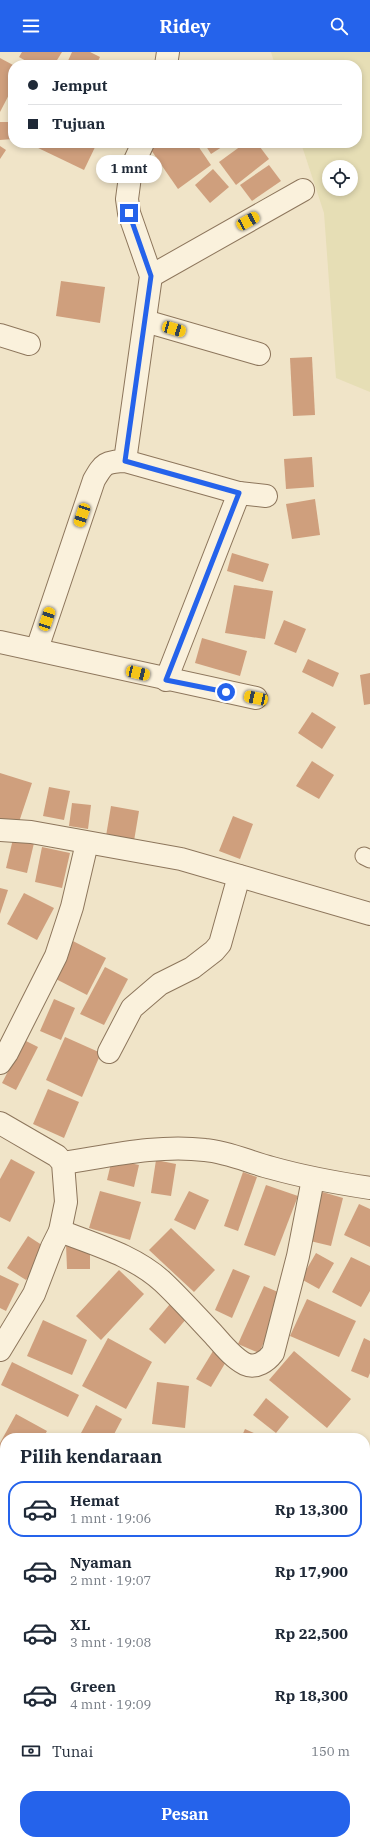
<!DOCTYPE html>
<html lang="id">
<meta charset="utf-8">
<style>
body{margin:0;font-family:"IBM Plex Serif",serif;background:#f2f2f3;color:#1f2937;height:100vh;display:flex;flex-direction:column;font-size:15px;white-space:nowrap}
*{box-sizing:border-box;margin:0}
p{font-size:13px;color:#747a83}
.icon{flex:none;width:22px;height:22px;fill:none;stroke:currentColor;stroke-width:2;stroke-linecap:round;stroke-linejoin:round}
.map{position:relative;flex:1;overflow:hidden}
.sheet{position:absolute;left:0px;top:1381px;width:370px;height:412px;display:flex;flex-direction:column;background:#fff;border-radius:16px 16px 0 0;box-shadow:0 2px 6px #0003}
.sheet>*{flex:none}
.guide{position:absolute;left:8px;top:8px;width:354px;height:88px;border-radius:16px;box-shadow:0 2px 6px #0003;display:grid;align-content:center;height:88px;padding:0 20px;background:#fff}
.fabs{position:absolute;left:322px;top:108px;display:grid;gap:8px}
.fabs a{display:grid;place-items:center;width:36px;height:36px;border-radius:50%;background:#fff;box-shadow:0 2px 6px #0003;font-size:20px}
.end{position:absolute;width:18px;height:18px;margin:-9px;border:5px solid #2563eb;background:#fff;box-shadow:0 0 0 2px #fff}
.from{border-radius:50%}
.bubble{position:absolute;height:28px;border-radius:14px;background:#fff;box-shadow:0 2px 6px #0003;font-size:13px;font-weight:700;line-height:28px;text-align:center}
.car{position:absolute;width:12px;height:24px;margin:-12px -6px;border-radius:5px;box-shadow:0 0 3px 1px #0007;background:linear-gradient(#f5c518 24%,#345 0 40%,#f5c518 0 76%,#345 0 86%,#f5c518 0)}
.guide b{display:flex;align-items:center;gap:14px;height:38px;font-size:15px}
.guide b+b{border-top:1px solid #e0e1e3}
.guide i{width:10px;height:10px;background:#1f2937}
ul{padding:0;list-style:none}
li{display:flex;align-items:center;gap:12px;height:56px;margin:0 8px 6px;padding:0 12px;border:2px solid transparent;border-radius:16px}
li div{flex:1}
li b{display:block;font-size:15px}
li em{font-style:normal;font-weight:700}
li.on{border-color:#2563eb}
li>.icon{width:36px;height:36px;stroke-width:1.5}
h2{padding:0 20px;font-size:18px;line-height:48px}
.pay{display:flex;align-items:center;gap:10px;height:44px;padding:0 20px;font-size:15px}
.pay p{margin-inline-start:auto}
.cta{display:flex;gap:8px;margin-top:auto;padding:8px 20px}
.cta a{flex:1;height:46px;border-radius:16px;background:#2563eb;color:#fff;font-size:16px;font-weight:700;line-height:46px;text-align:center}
header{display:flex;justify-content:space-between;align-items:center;height:52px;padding:0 20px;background:#2563eb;color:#fff;font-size:18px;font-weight:700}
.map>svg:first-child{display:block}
.farmland{fill:#e6deb5;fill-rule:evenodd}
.building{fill:#cf9f7d}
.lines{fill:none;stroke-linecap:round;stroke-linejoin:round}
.service-casing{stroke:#8d765c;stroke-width:19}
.minor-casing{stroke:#8d765c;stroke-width:24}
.service{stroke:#faf1dc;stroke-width:17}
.minor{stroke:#faf1dc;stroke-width:22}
.route{stroke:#2563eb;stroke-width:5}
</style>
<header><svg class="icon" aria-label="menu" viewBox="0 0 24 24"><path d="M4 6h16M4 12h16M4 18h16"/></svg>Ridey<svg class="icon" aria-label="search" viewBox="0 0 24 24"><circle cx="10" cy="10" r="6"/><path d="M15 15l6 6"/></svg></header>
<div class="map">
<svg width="370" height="1793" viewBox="0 0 370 1793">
<rect width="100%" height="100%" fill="#f0e4c8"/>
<path class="farmland" d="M271 0H370V340L336 326 324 161 301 91H357V13H275ZM329 115H351V137H329Z"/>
<g class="building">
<polygon points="22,0 62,0 54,13 33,13 19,5"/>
<polygon points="72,0 90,0 100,5 96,13 71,13 67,11"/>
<polygon points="0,6 13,13 13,35 0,60"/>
<polygon points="0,70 13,70 13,87 0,88"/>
<polygon points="36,91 97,91 84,118 34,94"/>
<polygon points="155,91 196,91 211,113 178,137 149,95"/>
<polygon points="204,91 228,91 211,102"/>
<polygon points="245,91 257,91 269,107 236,133 219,110"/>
<polygon points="0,94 6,98 0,107"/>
<polygon points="269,113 281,129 252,149 240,133"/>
<polygon points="213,117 229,135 210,151 195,133"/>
<polygon points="61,229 105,235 100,271 56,264"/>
<polygon points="312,305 315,363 293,364 290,306"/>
<polygon points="312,405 314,435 286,437 284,407"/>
<polygon points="315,447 320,483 292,487 286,452"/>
<polygon points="232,501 269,512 263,530 227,519"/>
<polygon points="234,533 273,539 265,587 225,581"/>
<polygon points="284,568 306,577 296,601 274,592"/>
<polygon points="202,586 247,599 240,624 195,611"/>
<polygon points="308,607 339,621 333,635 302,620"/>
<polygon points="370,621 370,652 364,653 360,623"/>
<polygon points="312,660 336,675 322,697 298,681"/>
<polygon points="312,709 334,723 319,747 296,734"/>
<polygon points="0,721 32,731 17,776 0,771"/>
<polygon points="49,735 70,739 64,768 43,764"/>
<polygon points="72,751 91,753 88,777 69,774"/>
<polygon points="111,754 139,759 134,789 106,784"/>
<polygon points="233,764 253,772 240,807 219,799"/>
<polygon points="13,787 34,791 27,821 6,816"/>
<polygon points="42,795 70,801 62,836 35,830"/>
<polygon points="0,836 8,838 0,862"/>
<polygon points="24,841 54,856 37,888 7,872"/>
<polygon points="71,888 106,906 87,943 52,925"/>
<polygon points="105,915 128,927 104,973 80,962"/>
<polygon points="54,947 75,956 61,988 40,979"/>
<polygon points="65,985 101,1001 82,1045 46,1028"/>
<polygon points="24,988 38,995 16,1038 2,1031"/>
<polygon points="48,1037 79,1050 64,1086 33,1072"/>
<polygon points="11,1107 35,1120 10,1170 0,1165 0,1127"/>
<polygon points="112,1107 139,1113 134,1135 107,1128"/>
<polygon points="156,1108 176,1112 171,1144 151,1141"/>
<polygon points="243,1120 257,1125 238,1179 224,1174"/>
<polygon points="266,1133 298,1144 275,1204 244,1193"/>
<polygon points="100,1139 141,1150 130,1188 89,1176"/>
<polygon points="189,1139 209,1148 195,1178 174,1168"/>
<polygon points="319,1139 343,1146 331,1194 306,1188"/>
<polygon points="359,1152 370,1157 370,1195 344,1183"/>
<polygon points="171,1176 215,1218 194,1240 149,1198"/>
<polygon points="28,1184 48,1197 26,1228 7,1216"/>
<polygon points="90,1191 90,1217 67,1217 66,1192"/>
<polygon points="316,1201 334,1211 319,1237 301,1227"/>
<polygon points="351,1205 370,1214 370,1239 361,1255 332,1240"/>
<polygon points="233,1217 250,1224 232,1266 215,1258"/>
<polygon points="119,1218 144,1242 101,1288 76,1264"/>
<polygon points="0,1223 19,1232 6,1259 0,1256"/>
<polygon points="264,1234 285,1243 259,1301 238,1292"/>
<polygon points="307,1247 356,1269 339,1305 290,1284"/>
<polygon points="170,1252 187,1266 165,1292 149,1277"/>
<polygon points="43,1268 87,1288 72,1323 27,1304"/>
<polygon points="108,1286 152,1310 126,1357 82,1334"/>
<polygon points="364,1286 370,1289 370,1321 368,1326 351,1319"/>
<polygon points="213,1299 227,1308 211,1335 196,1327"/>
<polygon points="294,1299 351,1347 327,1376 269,1328"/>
<polygon points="12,1310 79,1343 68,1365 1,1333"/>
<polygon points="157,1330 189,1334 185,1376 152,1372"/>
<polygon points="266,1346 289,1365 276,1381 253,1363"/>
<polygon points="96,1353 122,1367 112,1386 90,1386 81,1381"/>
<polygon points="16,1362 47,1379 43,1386 5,1386 5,1403 0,1400 0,1391"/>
<polygon points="245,1377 265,1386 241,1386"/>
<polygon points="0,1415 5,1417 5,1431 0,1443"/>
<polygon points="0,1486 5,1488 5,1499 0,1512"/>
<polygon points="0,1547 5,1550 5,1559 3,1564 0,1563"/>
<polygon points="4,1605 5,1606 5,1637 0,1634 0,1613"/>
<polygon points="365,1684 370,1687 370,1726 365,1734"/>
<polygon points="0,1696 5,1699 5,1718 0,1729"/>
<polygon points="5,1742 5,1756 0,1753"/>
<polygon points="370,1775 370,1793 361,1793 365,1788"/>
<polygon points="79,1788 129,1788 127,1793 91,1793"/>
<polygon points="144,1788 161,1788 174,1793 142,1793"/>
<polygon points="317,1788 357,1788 354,1793 315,1793"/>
</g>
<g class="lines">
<defs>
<polyline id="service" points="364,804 370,807"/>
<g id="minor">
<polyline points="166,13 168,0"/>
<polyline points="151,224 303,138"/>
<polyline points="145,269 259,302"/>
<polyline points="0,283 29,292"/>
<polyline points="125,409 151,224 129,161 127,147 131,117 143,91"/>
<polyline points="0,590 256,646"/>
<path d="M37 597 94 428C104 411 105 410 125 409L239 441 266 444"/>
<polyline points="166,628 239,441"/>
<polyline points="0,778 31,780 181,807 370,862"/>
<polyline points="109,1000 132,956 160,932 192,916 214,899 220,892 239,824"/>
<polyline points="0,1011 7,1001 56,904 72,855 87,791"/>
<polyline points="0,1071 57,1104 63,1111 66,1150 60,1179 52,1195 34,1242 0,1298"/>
<path d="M63 1111C109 1104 158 1092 205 1098 228 1100 249 1110 272 1116 304 1125 337 1131 370 1136"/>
<path d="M60 1179C96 1193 135 1204 163 1230 181 1247 197 1265 214 1283 222 1292 233 1306 245 1312 256 1317 267 1309 273 1301L298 1204 313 1127"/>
<polyline points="0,1469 5,1471"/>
<polyline points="365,1644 370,1647"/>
<polyline points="0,1789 8,1793"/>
</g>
</defs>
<use href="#service" class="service-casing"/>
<use href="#minor" class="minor-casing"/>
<use href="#service" class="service"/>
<use href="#minor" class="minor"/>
</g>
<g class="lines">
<polyline class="route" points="129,161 151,224 125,409 239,441 166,628 226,640"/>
</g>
</svg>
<div class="fabs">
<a><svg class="icon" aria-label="locate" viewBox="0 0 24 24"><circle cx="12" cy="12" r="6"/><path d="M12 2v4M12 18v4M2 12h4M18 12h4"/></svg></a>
</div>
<i class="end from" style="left:226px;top:640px"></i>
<i class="end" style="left:129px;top:161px"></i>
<div class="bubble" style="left:96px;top:103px;width:66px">1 mnt</div>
<i class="car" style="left:248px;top:169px;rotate:61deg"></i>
<i class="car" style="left:174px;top:277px;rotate:106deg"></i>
<i class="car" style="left:82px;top:463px;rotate:199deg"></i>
<i class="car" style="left:47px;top:567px;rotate:19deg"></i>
<i class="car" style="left:138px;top:621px;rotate:103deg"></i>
<i class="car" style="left:256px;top:646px;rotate:282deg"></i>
<div class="guide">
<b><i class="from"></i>Jemput</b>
<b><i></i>Tujuan</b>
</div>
<section class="sheet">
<h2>Pilih kendaraan</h2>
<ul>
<li class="on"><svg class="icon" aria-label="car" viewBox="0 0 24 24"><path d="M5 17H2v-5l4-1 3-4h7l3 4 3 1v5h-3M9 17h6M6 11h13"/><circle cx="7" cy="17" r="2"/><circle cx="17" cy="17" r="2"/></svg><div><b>Hemat</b><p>1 mnt · 19:06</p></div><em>Rp 13,300</em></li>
<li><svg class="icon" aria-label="car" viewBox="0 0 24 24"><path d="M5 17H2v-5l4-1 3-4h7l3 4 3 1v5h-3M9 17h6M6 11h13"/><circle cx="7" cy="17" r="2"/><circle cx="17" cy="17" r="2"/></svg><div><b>Nyaman</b><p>2 mnt · 19:07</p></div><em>Rp 17,900</em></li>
<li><svg class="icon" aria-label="car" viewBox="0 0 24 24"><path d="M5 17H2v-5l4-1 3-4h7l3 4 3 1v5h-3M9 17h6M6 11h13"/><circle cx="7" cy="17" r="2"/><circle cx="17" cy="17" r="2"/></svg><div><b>XL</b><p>3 mnt · 19:08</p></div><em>Rp 22,500</em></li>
<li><svg class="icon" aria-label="car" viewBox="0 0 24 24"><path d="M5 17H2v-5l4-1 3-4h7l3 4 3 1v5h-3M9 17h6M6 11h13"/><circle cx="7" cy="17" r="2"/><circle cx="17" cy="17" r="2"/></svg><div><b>Green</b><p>4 mnt · 19:09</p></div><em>Rp 18,300</em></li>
</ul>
<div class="pay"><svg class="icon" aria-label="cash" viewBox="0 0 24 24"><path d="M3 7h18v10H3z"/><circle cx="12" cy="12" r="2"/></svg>Tunai<p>150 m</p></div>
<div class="cta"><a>Pesan</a></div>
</section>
</div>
